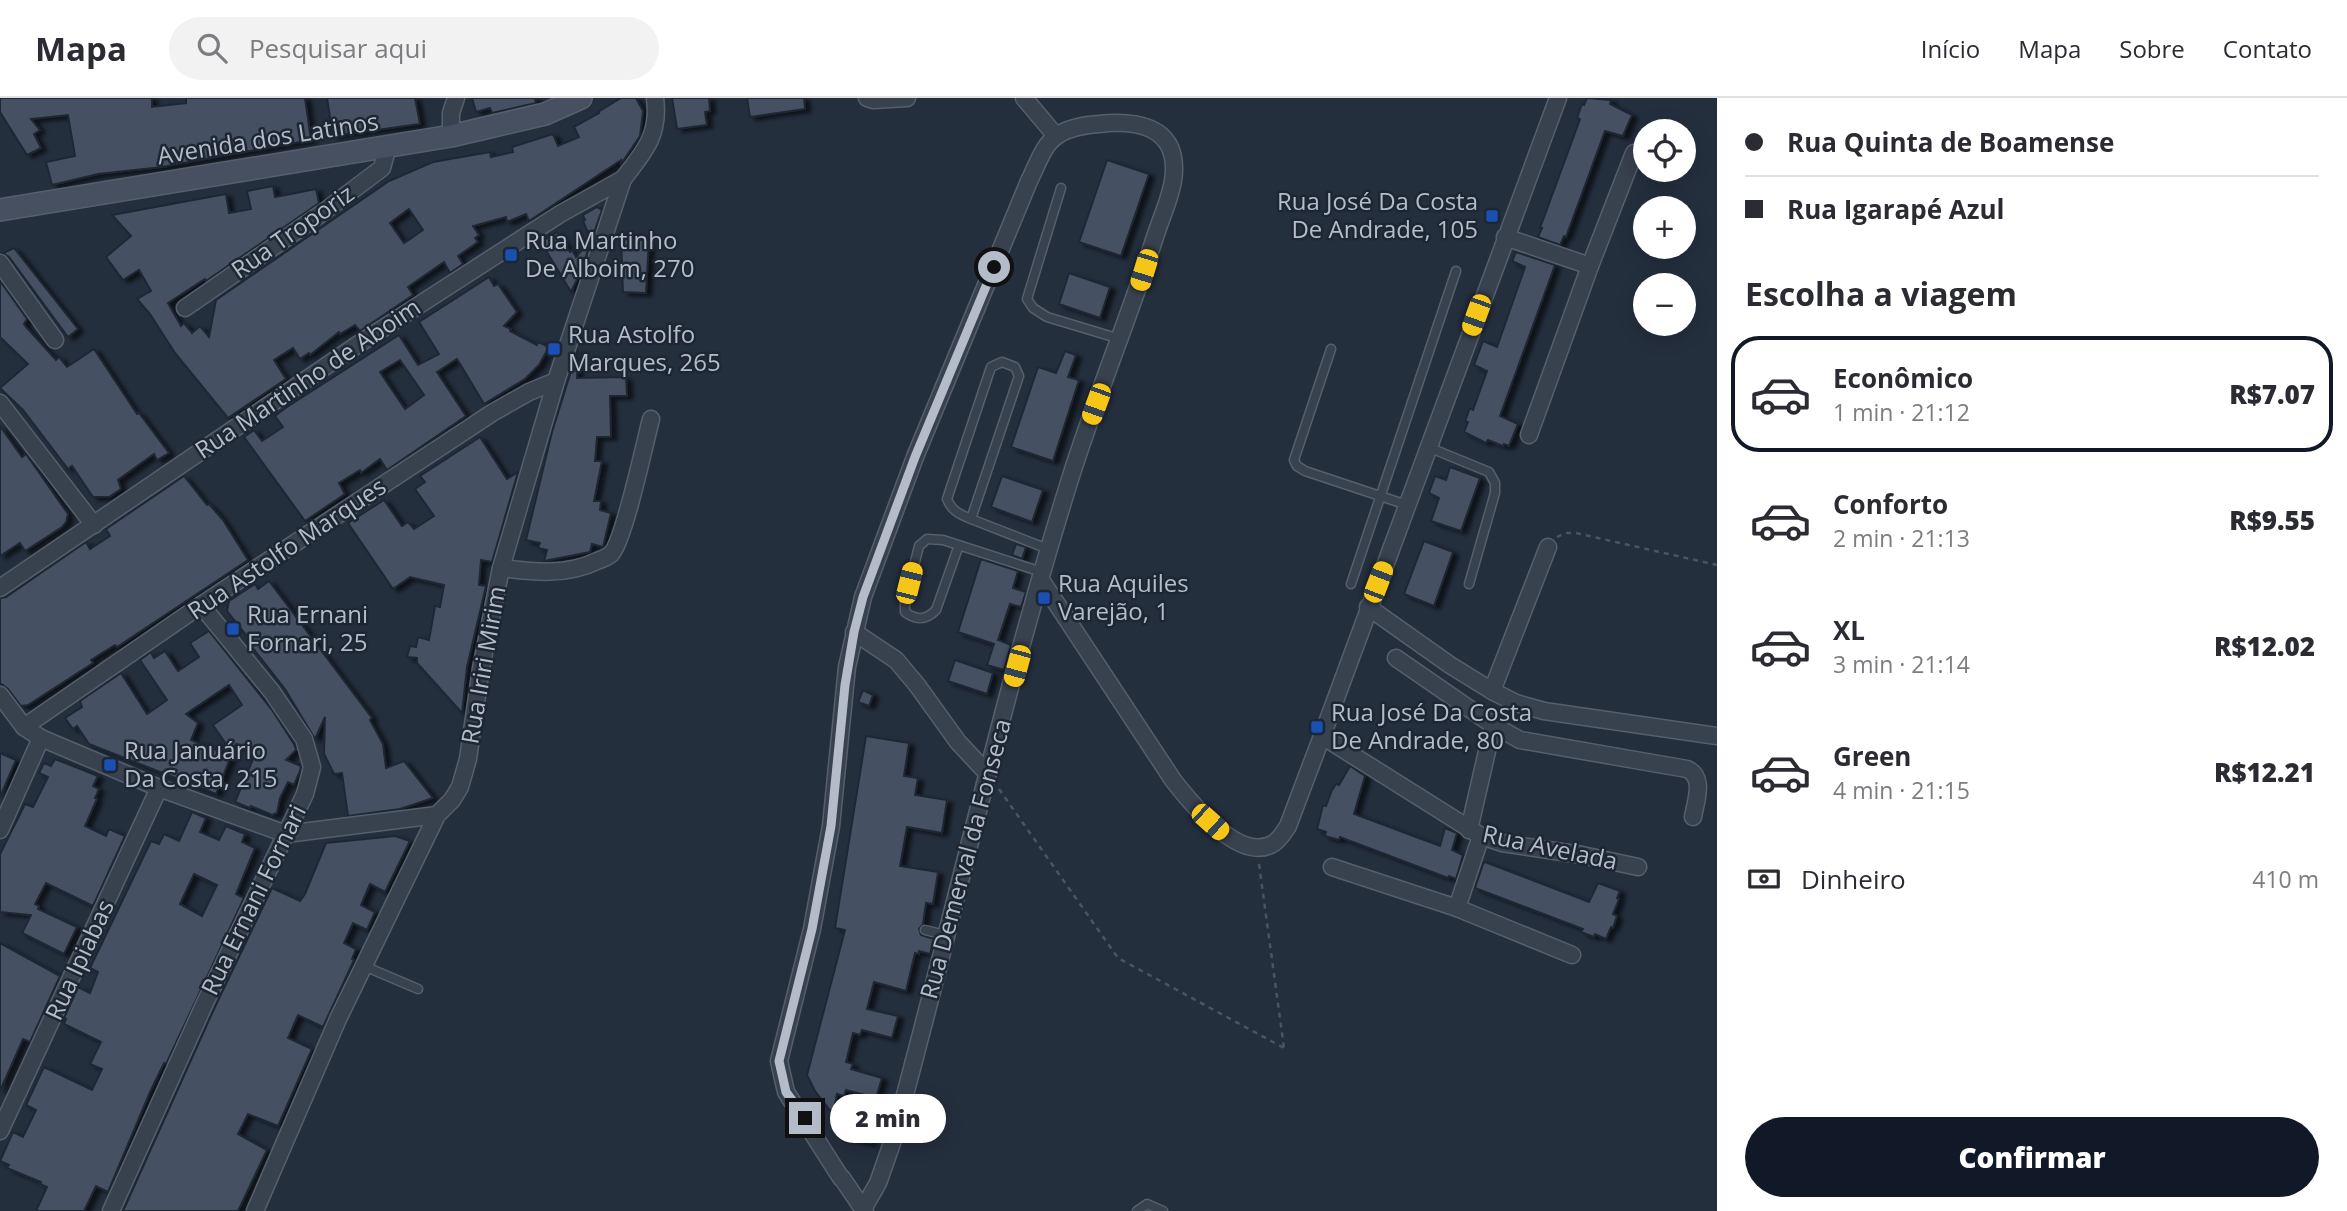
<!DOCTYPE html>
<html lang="pt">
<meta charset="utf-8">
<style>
body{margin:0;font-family:"Open Sans",sans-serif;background:#f2f2f3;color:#2b2b33;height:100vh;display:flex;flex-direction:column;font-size:26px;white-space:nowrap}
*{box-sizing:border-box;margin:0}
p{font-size:23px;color:#7c7c81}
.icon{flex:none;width:38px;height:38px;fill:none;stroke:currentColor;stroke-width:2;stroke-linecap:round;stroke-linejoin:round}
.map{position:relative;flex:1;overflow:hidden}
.drawer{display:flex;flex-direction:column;background:#fff;width:630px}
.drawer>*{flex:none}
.banner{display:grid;align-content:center;height:154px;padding:0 28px;background:#fff}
.buttons{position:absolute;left:1633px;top:21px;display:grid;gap:14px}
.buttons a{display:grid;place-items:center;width:63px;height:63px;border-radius:50%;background:#fff;box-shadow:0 4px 18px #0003;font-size:35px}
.end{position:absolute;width:32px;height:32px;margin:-16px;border:9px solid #b4bcc9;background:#111;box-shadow:0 0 0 4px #111}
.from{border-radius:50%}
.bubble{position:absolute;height:49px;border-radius:24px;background:#fff;box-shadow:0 4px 18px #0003;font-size:23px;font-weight:800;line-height:49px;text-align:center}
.car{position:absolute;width:21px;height:42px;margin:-21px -10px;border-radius:9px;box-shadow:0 0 5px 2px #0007;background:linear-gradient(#f5c518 24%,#345 0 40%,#f5c518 0 76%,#345 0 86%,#f5c518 0)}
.banner b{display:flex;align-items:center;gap:24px;height:66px;font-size:26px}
.banner b+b{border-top:2px solid #e1e1e2}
.banner i{width:18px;height:18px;background:#2b2b33}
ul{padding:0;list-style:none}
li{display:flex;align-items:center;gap:21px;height:116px;margin:0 14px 10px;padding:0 14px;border:4px solid transparent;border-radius:28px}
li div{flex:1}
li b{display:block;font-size:26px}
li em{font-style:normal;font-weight:800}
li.active{border-color:#111827}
li>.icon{width:63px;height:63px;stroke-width:1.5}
h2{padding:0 28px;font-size:32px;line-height:84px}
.pay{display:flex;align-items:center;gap:18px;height:77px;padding:0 28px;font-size:26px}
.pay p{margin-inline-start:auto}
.action{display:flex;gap:14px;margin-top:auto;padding:14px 28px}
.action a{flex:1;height:80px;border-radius:42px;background:#111827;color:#fff;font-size:28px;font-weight:800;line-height:80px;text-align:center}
header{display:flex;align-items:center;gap:42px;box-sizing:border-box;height:98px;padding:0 35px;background:#fff;border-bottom:2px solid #e1e1e2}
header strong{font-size:33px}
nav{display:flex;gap:38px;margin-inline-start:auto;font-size:24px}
.search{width:490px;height:63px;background:#f2f2f3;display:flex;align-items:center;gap:18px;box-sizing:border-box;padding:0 24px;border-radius:38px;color:#7c7c81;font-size:26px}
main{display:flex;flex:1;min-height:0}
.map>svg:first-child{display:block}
.building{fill:#455162;stroke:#1f2835;stroke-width:2;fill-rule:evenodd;filter:url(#shadow)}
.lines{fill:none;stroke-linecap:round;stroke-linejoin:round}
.lane-casing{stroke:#565f6c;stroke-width:11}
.street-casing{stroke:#565f6c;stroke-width:19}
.secondary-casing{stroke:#565f6c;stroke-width:24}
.path{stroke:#44595c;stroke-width:2.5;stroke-dasharray:5 5;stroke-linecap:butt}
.lane{stroke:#38414e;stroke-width:8}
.street{stroke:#38414e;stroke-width:16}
.secondary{stroke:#465061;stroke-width:21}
.route{stroke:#b4bcc9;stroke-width:9}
.transit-dot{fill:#1a4fb4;stroke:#1d2633;stroke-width:2.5}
.labels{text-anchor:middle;stroke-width:5;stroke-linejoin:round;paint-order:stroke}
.street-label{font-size:24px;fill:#b4bcc9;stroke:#1d2633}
.poi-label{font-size:24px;fill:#b4bcc9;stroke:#1d2633;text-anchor:start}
</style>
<header>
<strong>Mapa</strong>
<div class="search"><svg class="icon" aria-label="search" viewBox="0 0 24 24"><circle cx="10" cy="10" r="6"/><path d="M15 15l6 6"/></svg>Pesquisar aqui</div>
<nav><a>Início</a><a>Mapa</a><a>Sobre</a><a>Contato</a></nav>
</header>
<main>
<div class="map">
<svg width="1717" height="1113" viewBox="0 0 1717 1113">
<defs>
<filter id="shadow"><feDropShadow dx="5.5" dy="3" stdDeviation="2" flood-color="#0009"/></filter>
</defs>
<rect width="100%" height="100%" fill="#242f3e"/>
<g class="building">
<polygon points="0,0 152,0 152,9 186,5 186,0 305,0 311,42 162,69 98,76 52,87 46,64 75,58 68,17 31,21 40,32 34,36 41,50 27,57 0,14"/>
<polygon points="327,0 415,0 420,26 333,38"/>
<polygon points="472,0 535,0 536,5 492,15 490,10 476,14"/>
<path d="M621 0H636L643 13 640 38 621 66V62L529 123 526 116 507 124 506 119 473 128 479 137 475 140 478 144 458 158 463 166 450 175 444 164 408 189 413 197 360 233 355 227 340 236 339 234 310 257 309 255 300 261 293 250 274 262 286 281 228 320 175 255 150 216 137 201 151 193 139 172 123 182 106 159 131 138 112 117 226 96 229 115 251 111 247 93 273 88 275 99 316 91 319 105 206 183 205 181 168 205 181 228 184 225 192 235 200 228 209 239 216 202 389 83 433 64 490 54 491 59 513 54 512 49 553 36 558 48 579 39 574 29 599 15 598 14ZM409 111 423 132 404 145 390 125Z"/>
<polygon points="672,0 709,0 710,13 705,14 707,27 677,31"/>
<polygon points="747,0 804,0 805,11 750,19"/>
<polygon points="1587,0 1611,2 1610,6 1632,17 1623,38 1605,33 1566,139 1564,138 1560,147 1538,139 1542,130 1540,130 1580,21 1577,20 1582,6 1584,7"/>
<polygon points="1107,62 1149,76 1121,158 1079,144"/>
<polygon points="597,109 602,112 593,137 589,137 583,123 585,122 583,117"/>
<polygon points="557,134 570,154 572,152 576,159 592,140 582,171 571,194 541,144"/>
<polygon points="621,141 649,142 646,195 623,194"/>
<polygon points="14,150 78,231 68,239 9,159 3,155"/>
<polygon points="1516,154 1555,167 1500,318 1518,326 1509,348 1504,346 1503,348 1488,342 1486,345 1464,334 1468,324 1465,323 1470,310 1473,312 1487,273 1474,267 1483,243 1497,249 1525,169 1512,163"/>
<polygon points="1069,175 1110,189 1100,220 1059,206"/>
<path d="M489 179 494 188 498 186 517 214 504 228 511 231 510 233 537 247 538 244 549 249 539 267 525 281 484 306 457 261 437 274 466 318 387 372 380 361 361 375 360 372 339 385 345 396 305 423 244 339 254 332 262 343 283 329 275 318 287 309 399 237 418 267 439 256 419 224ZM400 262 424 297 405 311 380 274Z"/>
<polygon points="0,183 27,221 24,226 26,229 56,262 59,259 67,269 94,251 137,316 139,315 169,355 157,362 154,356 118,382 121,391 109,399 93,399 72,368 68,371 23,312 0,290 28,266 0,239"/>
<polygon points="578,251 577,280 626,279 627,298 610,298 611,339 597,339 595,363 602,363 594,403 601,403 600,412 611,415 603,449 592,446 590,454 544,463 547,452 538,450 540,445 526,442 552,334"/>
<polygon points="1065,253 1076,257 1068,279 1079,282 1053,363 1011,349 1038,269 1056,275"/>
<polygon points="0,328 22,359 26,356 68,416 66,424 62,429 25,453 20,445 0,458"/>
<polygon points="480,339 507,381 518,374 492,464 481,462 479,487 486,488 467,569 462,615 417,565 417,560 407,559 410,548 416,549 418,539 429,542 435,508 440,509 444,487 410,479 393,491 348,425 384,402 402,428 408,424 414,431 434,418 415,391 425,384 420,378"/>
<polygon points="1450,369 1480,380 1461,433 1431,423 1439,400 1429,395 1435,378 1446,382"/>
<polygon points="184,378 207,407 209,406 223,422 248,462 117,549 115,547 91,562 93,565 28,607 21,608 8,591 0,585 0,500 6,499 86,444 90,451 110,438 106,431"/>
<polygon points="1002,378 1043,392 1032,424 991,409"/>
<polygon points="1424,443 1453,454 1434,508 1404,496"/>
<polygon points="1016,446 1026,449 1022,461 1012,457"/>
<polygon points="981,461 1018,473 1013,490 1026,494 1021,509 1010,506 998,542 1011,547 1004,572 987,567 994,546 958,534"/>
<polygon points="269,483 372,620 370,622 383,646 386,670 404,663 433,700 400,711 348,718 342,675 334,676 324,656 325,619 315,641 285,591 252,549 254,547 227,513 229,503 255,486 258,491"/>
<polygon points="209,533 272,612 294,646 296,652 286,662 301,668 300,673 294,687 288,684 280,700 277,715 272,717 251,708 250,710 235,704 256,654 236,646 232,655 213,627 242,607 229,587 186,616 198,625 191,642 231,658 216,696 89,646 77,628 73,631 65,620 82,609 80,603 121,575 147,616 167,602 140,562 151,554 154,560 165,553 178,573 199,559 190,545"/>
<polygon points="955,562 993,575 987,596 948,583"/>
<polygon points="863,592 873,597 869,608 858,604"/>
<polygon points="866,638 909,645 904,678 918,680 915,697 947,702 942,735 907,729 900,768 938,774 933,806 926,805 923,826 919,831 921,837 934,841 930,856 919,853 919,856 915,855 906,893 874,884 867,911 898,918 892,940 862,932 860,937 853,935 846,964 853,966 851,971 882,980 876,1000 846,992 844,998 837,996 833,1016 815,993 807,977 845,832 835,830"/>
<polygon points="0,655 16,662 0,699"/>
<polygon points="55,661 98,678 93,688 99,691 95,700 97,701 85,728 106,738 109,731 125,738 93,808 46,785 35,806 39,808 38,811 77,829 64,856 22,835 31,817 0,814 0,756 25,706 33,709 48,679 39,675 44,665 51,668"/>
<polygon points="1350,668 1365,678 1354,716 1440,748 1445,730 1457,735 1452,752 1463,757 1456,781 1449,778 1448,780 1340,739 1339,742 1325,738 1326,734 1317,731 1323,707 1326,708 1332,692 1336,686 1339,687"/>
<path d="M192 714 206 720 200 734 219 742 226 728 245 736 242 744 255 750 236 796 244 800 166 966 164 965 150 994 108 1094 96 1088 84 1113H36L47 1089 40 1086 41 1084 7 1070 9 1067 0 1063 13 1034 23 1039 36 1012 26 1007 44 969 92 992 102 971 90 966 101 944 64 926 66 921 64 920 78 889 90 895 98 874 90 870 151 743 159 746 164 736 179 743ZM194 776 217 787 202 818 180 806Z"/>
<polygon points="395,738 410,743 385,794 370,786 361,807 375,814 367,832 353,825 344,845 356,851 352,861 354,862 323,929 298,917 288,940 312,951 278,1028 248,1016 238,1036 267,1052 238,1113 123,1113 214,911 272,790 300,803 305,796 326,745"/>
<polygon points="1485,764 1589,804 1598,785 1620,793 1617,800 1619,801 1613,816 1617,818 1613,830 1611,829 1606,841 1595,836 1594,839 1581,834 1583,831 1475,790 1483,766"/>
<polygon points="0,845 60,878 30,944 23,941 0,993"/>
<polygon points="860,1031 867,1032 866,1036 871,1045 842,1039"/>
</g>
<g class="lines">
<defs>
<g id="lane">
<polyline points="1061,90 1027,201 1033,210 1047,219 1120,241"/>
<polyline points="1331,251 1294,362 1297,368 1305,373 1407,407"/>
<polyline points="1428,349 1489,374 1495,385 1495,395 1469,486"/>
<path d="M971 421C959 416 952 413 947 401L991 269 1002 264 1015 269 1019 278 971 421 1048 451"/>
<path d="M959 447 936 512C926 522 917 523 905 514V504L919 448 927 441 943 442 1042 474"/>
<polyline points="1351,486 1456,173"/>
<polyline points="925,832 945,837"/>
<polyline points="364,868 418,891"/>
<polyline points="1137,1113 1147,1106 1163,1113"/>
</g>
<g id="street">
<polyline points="867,0 873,2 907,0"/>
<polyline points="1024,0 1056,38"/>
<polyline points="451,38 451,15 456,0"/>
<polyline points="1505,139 1590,168 1529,337"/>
<polyline points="0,165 55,242"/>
<polyline points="1590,168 1634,55"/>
<polyline points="185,210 325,113 382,70 388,48"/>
<polyline points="0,305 94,427"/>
<path d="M501 470C534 474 566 478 597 463 602 461 608 459 611 456 624 443 645 344 651 321"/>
<path d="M1041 482 1173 682C1190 704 1240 767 1274 745 1280 741 1284 734 1288 728L1322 638 1558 0"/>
<polyline points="0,490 354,249 560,116 623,81"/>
<polyline points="1368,509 1450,567 1492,593 1516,605 1544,613 1717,638"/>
<polyline points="854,534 896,562 917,587 958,644 987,675"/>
<path d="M1396 560 1493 627 1520 642 1687 671C1705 679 1696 702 1693 719"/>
<polyline points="1492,593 1548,449"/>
<polyline points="0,597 24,629 41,640 159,690 286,736 437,717"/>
<polyline points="24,629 201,507 492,315 529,294 556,283"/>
<polyline points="1322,638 1481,738 1502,745 1582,757 1638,769"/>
<polyline points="0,732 41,640"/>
<polyline points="1469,732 1493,627"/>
<polyline points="1332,769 1457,810 1572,857"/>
<polyline points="1457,810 1481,738"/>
<polyline points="0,1033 159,690"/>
<path d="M863 1111 878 1085 892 1045C953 823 1002 598 1071 378 1096 299 1128 222 1154 142 1160 122 1174 93 1174 72 1175 27 1134 22 1099 26 1085 27 1070 29 1058 37 1043 46 1037 68 1029 83L915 359 863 499 847 569 831 728 812 831 779 963 786 994 841 1080H842L863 1111 865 1113"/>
<polyline points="111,1113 204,907 305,696 312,669 304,641 272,594 201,507"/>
<path d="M255 1113 338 921 437 717 452 702 460 689 468 661 481 570 501 470 556 283 623 81C644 54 660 37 655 0"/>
</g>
<polyline id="secondary" points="0,112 451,38 545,16 581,0"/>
</defs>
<use href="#lane" class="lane-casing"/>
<use href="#street" class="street-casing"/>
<use href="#secondary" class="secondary-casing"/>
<g class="path">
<polyline points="1557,439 1565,435 1576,435 1717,467"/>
<polyline points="999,691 1118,860 1284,950"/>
<polyline points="1259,766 1284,950"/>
</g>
<use href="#lane" class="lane"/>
<use href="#street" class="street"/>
<use href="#secondary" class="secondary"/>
</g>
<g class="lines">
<polyline class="route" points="805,1020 786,994 779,963 812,831 831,728 845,587 854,534 863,499 915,359 994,169"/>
</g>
<g class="transit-dot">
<rect x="1485" y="111" width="14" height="14" rx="3.5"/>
<rect x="504" y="150" width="14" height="14" rx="3.5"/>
<rect x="547" y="244" width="14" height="14" rx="3.5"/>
<rect x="1037" y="493" width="14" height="14" rx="3.5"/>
<rect x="226" y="524" width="14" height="14" rx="3.5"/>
<rect x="1310" y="622" width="14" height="14" rx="3.5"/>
<rect x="103" y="660" width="14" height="14" rx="3.5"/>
</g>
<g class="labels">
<g class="street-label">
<text transform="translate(268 41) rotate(-9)" y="8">Avenida dos Latinos</text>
<text transform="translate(293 134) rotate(-35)" y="8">Rua Troporiz</text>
<text transform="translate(308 281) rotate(-34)" y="8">Rua Martinho de Aboim</text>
<text transform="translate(287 451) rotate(-34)" y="8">Rua Astolfo Marques</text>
<text transform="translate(484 567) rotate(-80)" y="8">Rua Iriri Mirim</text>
<text transform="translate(1550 750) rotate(12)" y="8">Rua Avelada</text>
<text transform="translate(966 761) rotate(-75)" y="8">Rua Demerval da Fonseca</text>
<text transform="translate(254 802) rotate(-64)" y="8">Rua Ernani Fornari</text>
<text transform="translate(80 862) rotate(-65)" y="8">Rua Ipiabas</text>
</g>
<g class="poi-label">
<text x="1478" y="112" text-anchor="end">Rua José Da Costa<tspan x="1478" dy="28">De Andrade, 105</tspan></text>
<text x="525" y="151">Rua Martinho<tspan x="525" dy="28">De Alboim, 270</tspan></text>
<text x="568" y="245">Rua Astolfo<tspan x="568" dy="28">Marques, 265</tspan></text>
<text x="1058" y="494">Rua Aquiles<tspan x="1058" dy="28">Varejão, 1</tspan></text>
<text x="247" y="525">Rua Ernani<tspan x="247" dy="28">Fornari, 25</tspan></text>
<text x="1331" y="623">Rua José Da Costa<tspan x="1331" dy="28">De Andrade, 80</tspan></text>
<text x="124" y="661">Rua Januário<tspan x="124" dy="28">Da Costa, 215</tspan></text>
</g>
</g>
</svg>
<div class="buttons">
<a><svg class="icon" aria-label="locate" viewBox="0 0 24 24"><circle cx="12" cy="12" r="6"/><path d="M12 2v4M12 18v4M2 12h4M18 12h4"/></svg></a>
<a>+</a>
<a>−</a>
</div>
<i class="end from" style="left:994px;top:169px"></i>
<i class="end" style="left:805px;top:1020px"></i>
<div class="bubble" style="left:830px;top:996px;width:116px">2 min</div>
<i class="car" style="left:1144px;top:172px;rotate:197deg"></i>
<i class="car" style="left:1476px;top:217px;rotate:200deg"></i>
<i class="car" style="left:1096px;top:306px;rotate:200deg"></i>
<i class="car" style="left:1378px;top:484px;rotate:21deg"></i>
<i class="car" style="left:909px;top:485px;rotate:14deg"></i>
<i class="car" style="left:1017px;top:568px;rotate:195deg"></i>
<i class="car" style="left:1210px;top:724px;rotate:132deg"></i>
</div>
<section class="drawer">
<div class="banner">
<b><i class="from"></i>Rua Quinta de Boamense</b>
<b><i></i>Rua Igarapé Azul</b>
</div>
<h2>Escolha a viagem</h2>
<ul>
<li class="active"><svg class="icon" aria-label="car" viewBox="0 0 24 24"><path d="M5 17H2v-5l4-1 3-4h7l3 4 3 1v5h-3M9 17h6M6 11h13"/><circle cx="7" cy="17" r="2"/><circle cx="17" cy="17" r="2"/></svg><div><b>Econômico</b><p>1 min · 21:12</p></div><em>R$7.07</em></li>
<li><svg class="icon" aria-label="car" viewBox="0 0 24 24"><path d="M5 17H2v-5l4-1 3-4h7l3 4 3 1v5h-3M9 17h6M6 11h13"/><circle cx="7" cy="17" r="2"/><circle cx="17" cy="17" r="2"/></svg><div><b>Conforto</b><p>2 min · 21:13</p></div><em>R$9.55</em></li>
<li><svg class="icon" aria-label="car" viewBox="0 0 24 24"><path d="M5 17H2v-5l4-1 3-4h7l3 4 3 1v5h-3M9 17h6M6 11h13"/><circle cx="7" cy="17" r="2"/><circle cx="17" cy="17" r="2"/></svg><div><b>XL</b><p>3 min · 21:14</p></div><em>R$12.02</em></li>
<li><svg class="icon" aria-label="car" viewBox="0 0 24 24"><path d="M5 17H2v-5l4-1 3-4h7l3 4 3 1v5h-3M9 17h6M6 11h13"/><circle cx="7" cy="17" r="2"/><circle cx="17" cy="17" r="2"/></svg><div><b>Green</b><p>4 min · 21:15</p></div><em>R$12.21</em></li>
</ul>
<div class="pay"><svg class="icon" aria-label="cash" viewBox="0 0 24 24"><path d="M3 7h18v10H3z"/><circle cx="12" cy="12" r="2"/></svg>Dinheiro<p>410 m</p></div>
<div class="action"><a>Confirmar</a></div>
</section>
</main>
